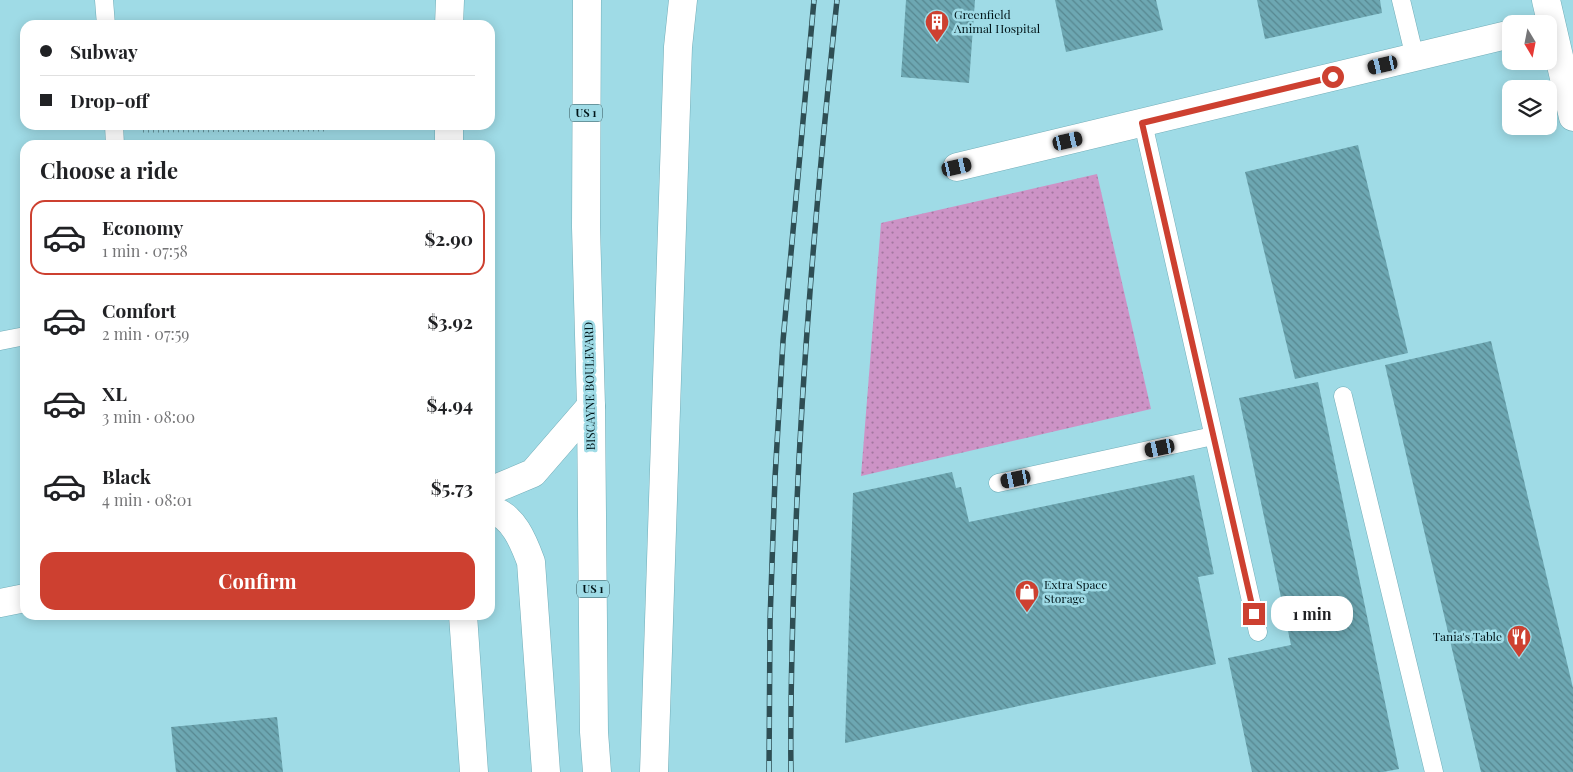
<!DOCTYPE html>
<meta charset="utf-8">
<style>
body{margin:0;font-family:"Playfair Display",serif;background:#f2f2f2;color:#202124;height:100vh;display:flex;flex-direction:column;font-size:19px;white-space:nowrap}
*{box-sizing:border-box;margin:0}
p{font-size:16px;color:#757577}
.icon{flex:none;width:28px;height:28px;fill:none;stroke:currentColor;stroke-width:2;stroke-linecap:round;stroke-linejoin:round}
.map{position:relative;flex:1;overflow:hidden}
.drawer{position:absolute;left:20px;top:140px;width:475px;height:480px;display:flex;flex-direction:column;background:#fff;border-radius:15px;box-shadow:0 2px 12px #0003}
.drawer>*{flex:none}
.hud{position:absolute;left:20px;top:20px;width:475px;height:110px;border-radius:15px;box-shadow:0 2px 12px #0003;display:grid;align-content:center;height:110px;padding:0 20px;background:#fff}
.needle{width:32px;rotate:170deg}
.controls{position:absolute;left:1502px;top:15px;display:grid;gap:10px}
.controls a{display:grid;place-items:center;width:55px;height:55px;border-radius:10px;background:#fff;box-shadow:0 2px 12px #0003;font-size:25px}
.end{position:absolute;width:22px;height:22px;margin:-11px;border:6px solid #cd4030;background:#fff;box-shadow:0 0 0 2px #fff}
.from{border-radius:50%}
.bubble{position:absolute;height:35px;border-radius:15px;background:#fff;box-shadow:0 2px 12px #0003;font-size:16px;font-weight:700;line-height:35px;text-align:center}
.car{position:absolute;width:15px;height:30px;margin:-15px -8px;border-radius:6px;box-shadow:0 0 4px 1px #0007;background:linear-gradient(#222 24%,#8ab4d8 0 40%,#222 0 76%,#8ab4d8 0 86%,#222 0)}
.hud b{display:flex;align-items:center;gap:18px;height:48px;font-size:19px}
.hud b+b{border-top:1px solid #e0e0e0}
.hud i{width:12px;height:12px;background:#202124}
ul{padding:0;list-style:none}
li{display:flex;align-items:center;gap:15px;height:75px;margin:0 10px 8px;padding:0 10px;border:2px solid transparent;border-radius:15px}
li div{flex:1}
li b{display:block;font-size:19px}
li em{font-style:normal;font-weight:700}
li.on{border-color:#cd4030}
li>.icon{width:45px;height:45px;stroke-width:1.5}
h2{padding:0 20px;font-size:22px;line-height:60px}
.cta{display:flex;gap:10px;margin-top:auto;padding:10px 20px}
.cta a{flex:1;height:58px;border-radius:15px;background:#cd4030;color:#fff;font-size:20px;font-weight:700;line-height:58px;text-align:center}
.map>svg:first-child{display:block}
.grass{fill:url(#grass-dots)}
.building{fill:url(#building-back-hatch)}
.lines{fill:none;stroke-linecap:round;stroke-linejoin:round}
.lane-casing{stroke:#72adb8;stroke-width:19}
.street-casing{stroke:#72adb8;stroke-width:29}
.secondary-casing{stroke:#72adb8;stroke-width:29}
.primary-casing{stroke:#72adb8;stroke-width:29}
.path{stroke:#66959d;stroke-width:3;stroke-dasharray:1 4;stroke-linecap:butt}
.lane{stroke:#fff;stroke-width:18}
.street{stroke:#fff;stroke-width:28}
.secondary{stroke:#fff;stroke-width:28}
.primary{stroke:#fff;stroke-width:28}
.rail-casing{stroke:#2e4e54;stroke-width:5.5}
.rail{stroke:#9fdbe6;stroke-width:4;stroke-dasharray:11;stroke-linecap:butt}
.route{stroke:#cd4030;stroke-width:6}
.labels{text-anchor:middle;stroke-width:5;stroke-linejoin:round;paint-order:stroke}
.shield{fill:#9fdbe6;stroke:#305056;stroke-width:1}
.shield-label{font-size:11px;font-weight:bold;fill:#001519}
.poi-label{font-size:12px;fill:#001519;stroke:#9fdbe6;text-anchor:start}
.street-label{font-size:12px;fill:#001519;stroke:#9fdbe6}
</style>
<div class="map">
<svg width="1573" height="772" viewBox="0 0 1573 772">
<defs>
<pattern id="grass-dots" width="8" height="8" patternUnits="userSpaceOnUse" patternTransform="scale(1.25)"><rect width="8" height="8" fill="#cd93c6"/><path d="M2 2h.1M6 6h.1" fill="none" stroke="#a477a0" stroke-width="1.8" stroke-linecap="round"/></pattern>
<pattern id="building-back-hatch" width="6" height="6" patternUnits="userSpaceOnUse" patternTransform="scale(1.25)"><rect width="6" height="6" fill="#6da7b2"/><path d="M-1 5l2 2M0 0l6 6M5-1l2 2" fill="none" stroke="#578790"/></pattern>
</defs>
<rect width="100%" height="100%" fill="#9fdbe6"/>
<polygon class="grass" points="1097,174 1151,409 861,476 881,223"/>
<g class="building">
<polygon points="906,0 975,0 969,83 901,77"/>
<polygon points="1055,0 1156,0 1163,30 1066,52"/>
<polygon points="1257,0 1380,0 1382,13 1265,39"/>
<polygon points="1358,145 1408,353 1295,379 1245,172"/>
<polygon points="1491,341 1573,688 1573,772 1481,772 1385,365"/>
<polygon points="1318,382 1399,769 1383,772 1252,772 1228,658 1291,645 1239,398"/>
<polygon points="952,472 956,488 961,487 969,522 1194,475 1214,574 1198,577 1216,664 845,743 853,493"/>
<polygon points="277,717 283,772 176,772 171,727"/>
</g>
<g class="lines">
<defs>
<g id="lane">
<polyline points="104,0 106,25"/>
<polyline points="1401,0 1415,58"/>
<polyline points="1143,123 1258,632"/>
<polyline points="114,125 115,145"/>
<polyline points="0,341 25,336"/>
<polyline points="1343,396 1434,772"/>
<polyline points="998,483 1213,436"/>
</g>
<polyline id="street" points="957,167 1511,34"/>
<g id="secondary">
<polyline points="1546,0 1573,117"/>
<polyline points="0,603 25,598"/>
</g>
<g id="primary">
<polyline points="587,0 586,227 591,406 594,732 597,772"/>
<polyline points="449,25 450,0"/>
<polyline points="449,125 449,145"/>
<polyline points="490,491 533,473 591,406"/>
<path d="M490 510C513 514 524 543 531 562L546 772"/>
<polyline points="463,615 474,772"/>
<polyline points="654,772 678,47 683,0"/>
</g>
</defs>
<use href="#lane" class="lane-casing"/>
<use href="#street" class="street-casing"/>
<use href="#secondary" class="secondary-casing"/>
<use href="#primary" class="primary-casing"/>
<polyline class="path" points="143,131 324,130"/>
<use href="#lane" class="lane"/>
<use href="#street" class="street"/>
<use href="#secondary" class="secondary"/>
<use href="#primary" class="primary"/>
<defs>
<g id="rail">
<polyline points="769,772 770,621 775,478 783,341 814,0"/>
<path d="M791 772C790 707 792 642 794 578 800 384 817 192 837 0"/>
</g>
</defs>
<use href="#rail" class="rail-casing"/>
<use href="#rail" class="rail"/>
</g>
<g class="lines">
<polyline class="route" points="1254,614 1142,123 1333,77"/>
</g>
<defs>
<symbol id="building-pin" viewBox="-11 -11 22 30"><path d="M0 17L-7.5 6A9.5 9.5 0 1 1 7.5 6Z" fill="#cd4030" stroke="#9fdbe6"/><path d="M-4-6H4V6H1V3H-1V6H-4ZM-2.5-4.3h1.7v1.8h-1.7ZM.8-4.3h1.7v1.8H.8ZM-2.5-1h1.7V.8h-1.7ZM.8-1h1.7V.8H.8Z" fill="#fff"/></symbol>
<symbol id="shop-pin" viewBox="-11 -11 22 30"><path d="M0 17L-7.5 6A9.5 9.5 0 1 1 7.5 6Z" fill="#cd4030" stroke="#9fdbe6"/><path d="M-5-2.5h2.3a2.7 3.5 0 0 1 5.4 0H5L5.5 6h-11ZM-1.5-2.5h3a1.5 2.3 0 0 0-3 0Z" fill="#fff"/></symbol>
<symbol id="restaurant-pin" viewBox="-11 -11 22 30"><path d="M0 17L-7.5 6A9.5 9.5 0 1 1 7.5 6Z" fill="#cd4030" stroke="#9fdbe6"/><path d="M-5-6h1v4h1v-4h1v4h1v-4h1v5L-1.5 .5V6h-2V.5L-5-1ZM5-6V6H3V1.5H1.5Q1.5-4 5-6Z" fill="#fff"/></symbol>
</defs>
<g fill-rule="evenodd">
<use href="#building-pin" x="923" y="8" width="28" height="38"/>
<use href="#shop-pin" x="1013" y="578" width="28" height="38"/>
<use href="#restaurant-pin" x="1505" y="623" width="28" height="38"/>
</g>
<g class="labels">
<g class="shield">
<rect x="570" y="104.5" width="32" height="17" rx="4"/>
<rect x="577" y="580.5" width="32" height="17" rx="4"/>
</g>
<g class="shield-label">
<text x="586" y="117">US 1</text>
<text x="593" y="593">US 1</text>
</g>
<g class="poi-label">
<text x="954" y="19">Greenfield<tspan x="954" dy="14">Animal Hospital</tspan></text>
<text x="1044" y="589">Extra Space<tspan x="1044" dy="14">Storage</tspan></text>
<text x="1502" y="641" text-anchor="end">Tania's Table</text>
</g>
<g class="street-label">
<text transform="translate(590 386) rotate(-91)" y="4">BISCAYNE BOULEVARD</text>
</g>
</g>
</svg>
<div class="controls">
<a><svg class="needle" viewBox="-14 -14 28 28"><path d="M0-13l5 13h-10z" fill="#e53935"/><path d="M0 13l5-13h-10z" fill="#757577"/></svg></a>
<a><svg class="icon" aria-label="layers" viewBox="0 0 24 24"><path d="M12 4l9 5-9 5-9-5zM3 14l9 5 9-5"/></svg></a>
</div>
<i class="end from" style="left:1333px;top:77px"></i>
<i class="end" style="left:1254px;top:614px"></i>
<div class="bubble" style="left:1271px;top:596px;width:82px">1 min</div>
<i class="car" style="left:1383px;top:65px;rotate:257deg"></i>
<i class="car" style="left:1068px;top:141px;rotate:77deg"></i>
<i class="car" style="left:957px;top:167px;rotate:77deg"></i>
<i class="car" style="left:1160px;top:448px;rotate:258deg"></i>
<i class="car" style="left:1016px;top:479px;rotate:258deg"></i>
<div class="hud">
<b><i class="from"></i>Subway</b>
<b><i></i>Drop-off</b>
</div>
<section class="drawer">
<h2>Choose a ride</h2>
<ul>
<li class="on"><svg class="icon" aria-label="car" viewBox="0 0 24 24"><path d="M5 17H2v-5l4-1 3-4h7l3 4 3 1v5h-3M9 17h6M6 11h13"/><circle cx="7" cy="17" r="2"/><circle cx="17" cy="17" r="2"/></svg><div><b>Economy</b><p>1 min · 07:58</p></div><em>$2.90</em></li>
<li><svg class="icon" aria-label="car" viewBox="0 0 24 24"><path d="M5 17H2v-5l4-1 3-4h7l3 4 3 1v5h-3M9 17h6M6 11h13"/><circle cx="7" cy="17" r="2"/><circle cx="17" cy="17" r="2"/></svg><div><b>Comfort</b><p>2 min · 07:59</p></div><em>$3.92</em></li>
<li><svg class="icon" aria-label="car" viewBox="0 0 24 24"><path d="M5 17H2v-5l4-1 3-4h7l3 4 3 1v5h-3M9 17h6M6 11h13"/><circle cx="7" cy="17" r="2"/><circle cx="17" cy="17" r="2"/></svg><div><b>XL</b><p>3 min · 08:00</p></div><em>$4.94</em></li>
<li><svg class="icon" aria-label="car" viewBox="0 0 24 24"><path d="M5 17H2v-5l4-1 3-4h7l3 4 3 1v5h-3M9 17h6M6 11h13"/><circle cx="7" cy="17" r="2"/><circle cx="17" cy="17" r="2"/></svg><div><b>Black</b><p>4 min · 08:01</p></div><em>$5.73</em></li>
</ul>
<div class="cta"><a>Confirm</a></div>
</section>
</div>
